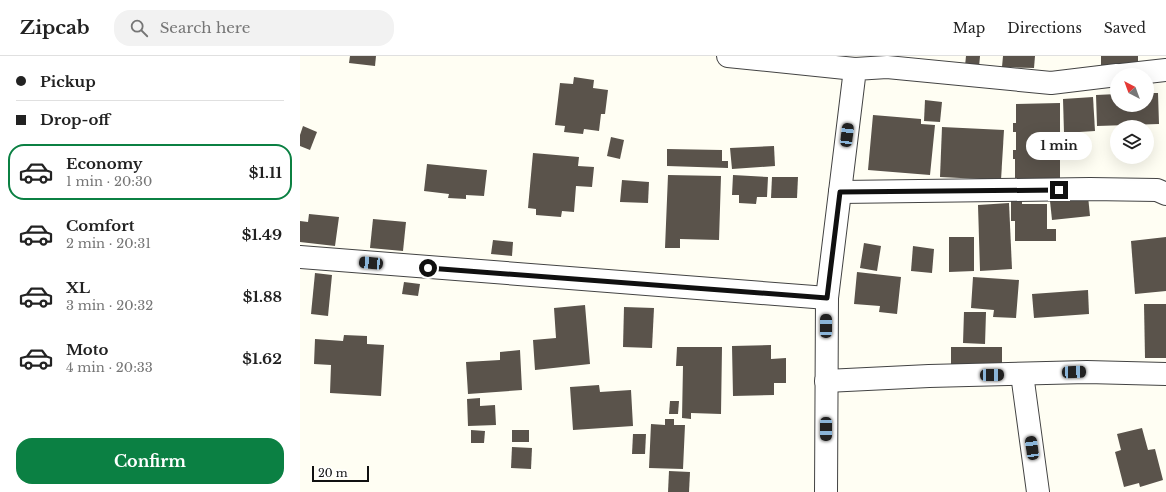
<!DOCTYPE html>
<meta charset="utf-8">
<style>
body{margin:0;font-family:"Libre Baskerville",serif;background:#f2f2f2;color:#222;height:100vh;display:flex;flex-direction:column;font-size:15px;white-space:nowrap}
*{box-sizing:border-box;margin:0}
p{font-size:13px;color:#767676}
.icon{flex:none;width:22px;height:22px;fill:none;stroke:currentColor;stroke-width:2;stroke-linecap:round;stroke-linejoin:round}
.map{position:relative;flex:1;overflow:hidden}
.sheet{display:flex;flex-direction:column;background:#fff;width:300px}
.sheet>*{flex:none}
.guide{display:grid;align-content:center;height:88px;padding:0 16px;background:#fff}
.needle{width:26px;rotate:319deg}
.buttons{position:absolute;left:810px;top:12px;display:grid;gap:8px}
.buttons a{display:grid;place-items:center;width:44px;height:44px;border-radius:50%;background:#fff;box-shadow:0 4px 16px #0002;font-size:20px}
.scale{position:absolute;left:12px;bottom:10px;width:57px;box-sizing:border-box;padding-left:4px;border:2px solid #101010;border-top:0;font-size:11px;line-height:14px;white-space:nowrap;color:#101010;-webkit-text-stroke:3px #fff;paint-order:stroke}
.end{position:absolute;width:18px;height:18px;margin:-9px;border:5px solid #101010;background:#fff;box-shadow:0 0 0 2px #fff}
.from{border-radius:50%}
.bubble{position:absolute;height:28px;border-radius:14px;background:#fff;box-shadow:0 4px 16px #0002;font-size:13px;font-weight:700;line-height:28px;text-align:center}
.car{position:absolute;width:12px;height:24px;margin:-12px -6px;border-radius:5px;box-shadow:0 0 3px 1px #0007;background:linear-gradient(#222 24%,#8ab4d8 0 40%,#222 0 76%,#8ab4d8 0 86%,#222 0)}
.guide b{display:flex;align-items:center;gap:14px;height:38px;font-size:15px}
.guide b+b{border-top:1px solid #e0e0e0}
.guide i{width:10px;height:10px;background:#222}
ul{padding:0;list-style:none}
li{display:flex;align-items:center;gap:12px;height:56px;margin:0 8px 6px;padding:0 8px;border:2px solid transparent;border-radius:16px}
li div{flex:1}
li b{display:block;font-size:15px}
li em{font-style:normal;font-weight:700}
li.active{border-color:#0b8043}
li>.icon{width:36px;height:36px;stroke-width:1.5}
.primary-button{display:flex;gap:8px;margin-top:auto;padding:8px 16px}
.primary-button a{flex:1;height:46px;border-radius:16px;background:#0b8043;color:#fff;font-size:16px;font-weight:700;line-height:46px;text-align:center}
header{display:flex;align-items:center;gap:24px;box-sizing:border-box;height:56px;padding:0 20px;background:#fff;border-bottom:1px solid #e0e0e0}
header strong{font-size:19px}
nav{display:flex;gap:22px;margin-inline-start:auto;font-size:14px}
.search{width:280px;height:36px;background:#f2f2f2;display:flex;align-items:center;gap:10px;box-sizing:border-box;padding:0 14px;border-radius:16px;color:#767676;font-size:15px}
main{display:flex;flex:1;min-height:0}
.map>svg:first-child{display:block}
.building{fill:#5a534b}
.lines{fill:none;stroke-linecap:round;stroke-linejoin:round}
.street-casing{stroke:#434343;stroke-width:24}
.street{stroke:#fff;stroke-width:22}
.route{stroke:#101010;stroke-width:5}
</style>
<header>
<strong>Zipcab</strong>
<div class="search"><svg class="icon" aria-label="search" viewBox="0 0 24 24"><circle cx="10" cy="10" r="6"/><path d="M15 15l6 6"/></svg>Search here</div>
<nav><a>Map</a><a>Directions</a><a>Saved</a></nav>
</header>
<main>
<section class="sheet">
<div class="guide">
<b><i class="from"></i>Pickup</b>
<b><i></i>Drop-off</b>
</div>
<ul>
<li class="active"><svg class="icon" aria-label="car" viewBox="0 0 24 24"><path d="M5 17H2v-5l4-1 3-4h7l3 4 3 1v5h-3M9 17h6M6 11h13"/><circle cx="7" cy="17" r="2"/><circle cx="17" cy="17" r="2"/></svg><div><b>Economy</b><p>1 min · 20:30</p></div><em>$1.11</em></li>
<li><svg class="icon" aria-label="car" viewBox="0 0 24 24"><path d="M5 17H2v-5l4-1 3-4h7l3 4 3 1v5h-3M9 17h6M6 11h13"/><circle cx="7" cy="17" r="2"/><circle cx="17" cy="17" r="2"/></svg><div><b>Comfort</b><p>2 min · 20:31</p></div><em>$1.49</em></li>
<li><svg class="icon" aria-label="car" viewBox="0 0 24 24"><path d="M5 17H2v-5l4-1 3-4h7l3 4 3 1v5h-3M9 17h6M6 11h13"/><circle cx="7" cy="17" r="2"/><circle cx="17" cy="17" r="2"/></svg><div><b>XL</b><p>3 min · 20:32</p></div><em>$1.88</em></li>
<li><svg class="icon" aria-label="car" viewBox="0 0 24 24"><path d="M5 17H2v-5l4-1 3-4h7l3 4 3 1v5h-3M9 17h6M6 11h13"/><circle cx="7" cy="17" r="2"/><circle cx="17" cy="17" r="2"/></svg><div><b>Moto</b><p>4 min · 20:33</p></div><em>$1.62</em></li>
</ul>
<div class="primary-button"><a>Confirm</a></div>
</section>
<div class="map">
<svg width="866" height="436" viewBox="0 0 866 436">
<rect width="100%" height="100%" fill="#fffef3"/>
<g class="building">
<polygon points="50,0 76,0 75,10 49,7"/>
<polygon points="666,0 680,0 679,11 665,10"/>
<polygon points="703,0 735,0 734,12 702,11"/>
<rect x="801" y="0" width="37" height="9"/>
<polygon points="274,21 294,24 293,32 308,34 305,58 301,58 299,75 284,73 283,78 264,76 265,70 255,69 260,27 273,28"/>
<polygon points="847,37 858,37 859,68 797,70 796,39 817,38 817,49 847,49"/>
<polygon points="793,41 795,75 764,77 763,43"/>
<polygon points="625,44 642,46 640,66 624,65"/>
<polygon points="760,47 760,125 715,125 715,103 713,103 713,94 716,94 716,76 713,76 713,67 716,67 716,48"/>
<polygon points="573,59 621,63 621,68 635,69 630,119 568,114"/>
<polygon points="3,70 17,76 10,94 0,90 0,79"/>
<polygon points="642,71 704,74 701,124 640,121"/>
<polygon points="311,81 324,84 320,103 307,100"/>
<polygon points="474,90 475,110 432,113 430,92"/>
<polygon points="367,93 422,94 422,105 428,105 428,112 367,110"/>
<polygon points="233,97 279,101 278,110 294,111 292,131 276,130 274,156 262,155 261,161 236,159 236,153 228,152"/>
<polygon points="127,108 187,114 184,140 166,139 166,143 148,142 149,138 124,135"/>
<polygon points="368,119 421,120 419,184 380,183 380,192 365,192"/>
<polygon points="433,119 468,121 467,141 457,141 456,148 439,147 439,139 432,139"/>
<polygon points="472,121 498,121 497,142 471,142"/>
<polygon points="322,124 349,126 348,147 320,146"/>
<polygon points="788,140 790,160 752,164 750,145"/>
<polygon points="711,145 722,145 722,148 747,148 747,173 756,173 756,185 715,185 715,165 711,165"/>
<polygon points="709,147 712,213 680,215 678,149"/>
<polygon points="9,158 39,161 35,190 0,186 0,165 8,166"/>
<polygon points="73,163 106,166 103,195 70,192"/>
<polygon points="649,181 674,181 674,215 649,216"/>
<polygon points="866,181 866,235 835,238 831,185"/>
<polygon points="193,184 213,186 212,200 191,198"/>
<polygon points="564,187 581,190 577,215 560,212"/>
<polygon points="613,190 634,193 632,217 611,215"/>
<polygon points="557,216 601,221 597,258 579,256 580,250 554,248"/>
<polygon points="15,217 32,219 28,260 11,258"/>
<polygon points="673,221 719,224 716,262 693,261 694,254 671,252"/>
<polygon points="104,226 120,228 118,240 102,238"/>
<polygon points="788,234 789,258 734,262 732,238"/>
<polygon points="844,248 866,248 866,302 845,302"/>
<polygon points="285,249 290,308 235,314 233,284 256,282 254,252"/>
<polygon points="324,251 354,252 352,292 323,291"/>
<polygon points="664,256 686,256 685,288 663,287"/>
<polygon points="44,279 67,280 67,288 84,289 81,340 30,337 31,309 14,308 15,283 43,285"/>
<polygon points="471,289 471,303 486,302 486,327 474,327 474,339 433,340 432,290"/>
<polygon points="377,291 422,291 421,358 391,357 391,363 382,362 383,310 376,310"/>
<polygon points="651,291 702,291 702,311 651,312"/>
<polygon points="220,294 222,334 168,338 166,306 200,304 200,296"/>
<polygon points="299,329 300,336 331,334 333,370 273,374 270,331"/>
<polygon points="180,342 180,350 195,349 196,369 168,370 167,343"/>
<polygon points="370,345 379,345 378,358 369,358"/>
<polygon points="365,363 374,363 374,369 385,369 383,413 349,412 351,368 365,369"/>
<polygon points="842,372 848,394 855,393 863,424 840,431 839,427 824,431 815,396 821,394 817,378"/>
<polygon points="171,374 185,375 184,387 171,387"/>
<rect x="212" y="374" width="17" height="12"/>
<polygon points="333,378 346,378 345,398 332,398"/>
<polygon points="212,391 232,392 231,413 211,412"/>
<polygon points="369,415 390,416 389,436 368,436"/>
</g>
<g class="lines">
<defs>
<g id="street">
<polyline points="428,0 555,13"/>
<polyline points="821,19 866,14"/>
<polyline points="540,136 790,133 857,134 866,138"/>
<polyline points="0,201 527,242"/>
<polyline points="722,318 738,436"/>
<polyline points="526,325 629,320 787,316 866,318"/>
<polyline points="526,436 527,242 555,13 587,11 751,27 817,19"/>
</g>
</defs>
<use href="#street" class="street-casing"/>
<use href="#street" class="street"/>
</g>
<g class="lines">
<polyline class="route" points="128,212 527,242 540,136 759,134"/>
</g>
</svg>
<div class="buttons">
<a><svg class="needle" viewBox="-14 -14 28 28"><path d="M0-13l5 13h-10z" fill="#e53935"/><path d="M0 13l5-13h-10z" fill="#767676"/></svg></a>
<a><svg class="icon" aria-label="layers" viewBox="0 0 24 24"><path d="M12 4l9 5-9 5-9-5zM3 14l9 5 9-5"/></svg></a>
</div>
<div class="scale">20 m</div>
<i class="end from" style="left:128px;top:212px"></i>
<i class="end" style="left:759px;top:134px"></i>
<div class="bubble" style="left:726px;top:76px;width:66px">1 min</div>
<i class="car" style="left:547px;top:79px;rotate:7deg"></i>
<i class="car" style="left:71px;top:207px;rotate:275deg"></i>
<i class="car" style="left:526px;top:270px;rotate:0deg"></i>
<i class="car" style="left:774px;top:316px;rotate:88deg"></i>
<i class="car" style="left:692px;top:319px;rotate:89deg"></i>
<i class="car" style="left:526px;top:373px;rotate:180deg"></i>
<i class="car" style="left:732px;top:392px;rotate:352deg"></i>
</div>
</main>
